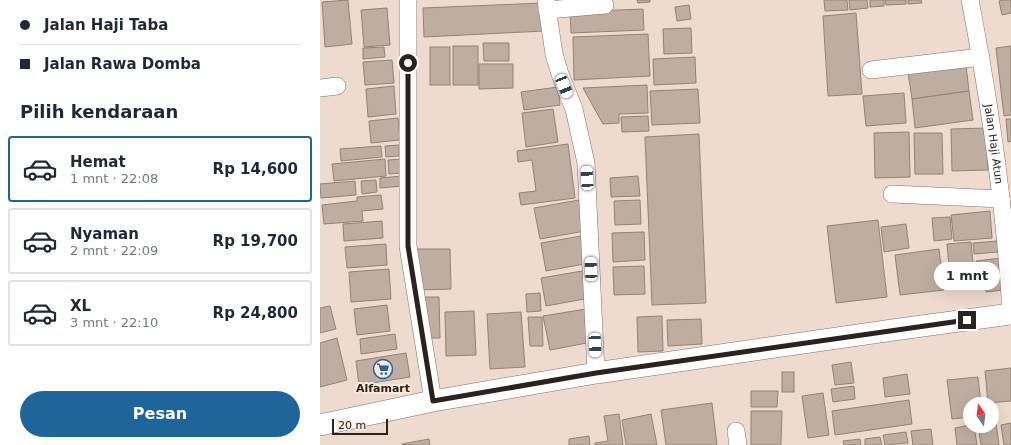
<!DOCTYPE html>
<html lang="id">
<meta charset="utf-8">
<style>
body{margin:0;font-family:"DejaVu Sans",sans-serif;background:#f6f6f7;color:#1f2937;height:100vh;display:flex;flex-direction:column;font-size:15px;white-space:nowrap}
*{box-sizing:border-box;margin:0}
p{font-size:13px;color:#747a83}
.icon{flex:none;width:22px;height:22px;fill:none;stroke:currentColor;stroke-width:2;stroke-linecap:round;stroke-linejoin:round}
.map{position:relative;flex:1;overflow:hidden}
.sheet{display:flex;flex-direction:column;background:#fff;width:320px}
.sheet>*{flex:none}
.guide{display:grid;align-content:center;height:88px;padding:0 20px;background:#fff}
.needle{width:26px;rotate:346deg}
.fabs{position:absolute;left:643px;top:397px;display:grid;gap:8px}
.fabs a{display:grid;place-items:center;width:36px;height:36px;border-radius:50%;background:#fff;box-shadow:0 4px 16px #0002;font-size:20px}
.scale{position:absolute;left:12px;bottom:10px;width:56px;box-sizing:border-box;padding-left:4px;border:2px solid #29221e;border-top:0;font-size:11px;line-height:14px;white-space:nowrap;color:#29221e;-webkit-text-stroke:3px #fbe7db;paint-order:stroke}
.end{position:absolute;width:18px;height:18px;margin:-9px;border:5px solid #29221e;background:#fff;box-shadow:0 0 0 2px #fff}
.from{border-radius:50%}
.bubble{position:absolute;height:28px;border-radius:14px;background:#fff;box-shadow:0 4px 16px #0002;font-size:13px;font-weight:600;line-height:28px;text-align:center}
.car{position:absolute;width:12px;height:24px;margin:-12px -6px;border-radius:5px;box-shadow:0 0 3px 1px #0007;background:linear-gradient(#fff 24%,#345 0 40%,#fff 0 76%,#345 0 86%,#fff 0)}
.guide b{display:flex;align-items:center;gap:14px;height:38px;font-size:15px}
.guide b+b{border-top:1px solid #e0e1e3}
.guide i{width:10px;height:10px;background:#1f2937}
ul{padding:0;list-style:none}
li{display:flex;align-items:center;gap:12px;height:66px;margin:0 8px 6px;padding:0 12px;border:2px solid #e0e1e3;border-radius:4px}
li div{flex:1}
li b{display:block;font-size:15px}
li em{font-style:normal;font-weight:600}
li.current{border-color:#20659a}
li>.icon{width:36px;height:36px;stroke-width:1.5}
h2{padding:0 20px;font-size:18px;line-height:48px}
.cta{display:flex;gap:8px;margin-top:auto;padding:8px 20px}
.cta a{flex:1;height:46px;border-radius:24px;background:#20659a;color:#fff;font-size:16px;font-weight:600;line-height:46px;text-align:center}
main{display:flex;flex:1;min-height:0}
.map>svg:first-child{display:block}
.building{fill:#bfada1;stroke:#948277}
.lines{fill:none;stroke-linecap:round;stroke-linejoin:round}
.minor-casing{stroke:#827066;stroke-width:18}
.tertiary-casing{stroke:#827066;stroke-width:22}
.minor{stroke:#fff;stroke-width:17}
.tertiary{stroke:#fff;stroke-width:21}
.route{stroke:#29221e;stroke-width:5}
.labels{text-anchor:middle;stroke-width:4;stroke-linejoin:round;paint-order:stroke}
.street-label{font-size:11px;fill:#29221e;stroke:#fbe7db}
.poi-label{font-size:11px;font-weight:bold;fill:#29221e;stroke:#fbe7db}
</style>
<main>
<section class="sheet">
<div class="guide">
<b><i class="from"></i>Jalan Haji Taba</b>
<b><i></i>Jalan Rawa Domba</b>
</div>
<h2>Pilih kendaraan</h2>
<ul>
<li class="current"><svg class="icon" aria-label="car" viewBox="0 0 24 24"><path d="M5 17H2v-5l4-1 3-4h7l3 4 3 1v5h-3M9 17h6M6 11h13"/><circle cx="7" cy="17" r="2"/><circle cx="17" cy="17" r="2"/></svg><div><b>Hemat</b><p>1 mnt · 22:08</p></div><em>Rp 14,600</em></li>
<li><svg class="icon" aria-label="car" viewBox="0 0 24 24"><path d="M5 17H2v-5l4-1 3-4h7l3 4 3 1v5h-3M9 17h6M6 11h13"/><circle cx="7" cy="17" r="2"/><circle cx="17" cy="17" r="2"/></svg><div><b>Nyaman</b><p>2 mnt · 22:09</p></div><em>Rp 19,700</em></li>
<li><svg class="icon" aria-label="car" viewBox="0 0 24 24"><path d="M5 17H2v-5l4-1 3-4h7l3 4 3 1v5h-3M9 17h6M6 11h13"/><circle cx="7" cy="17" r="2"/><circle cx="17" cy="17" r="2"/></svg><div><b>XL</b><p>3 mnt · 22:10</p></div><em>Rp 24,800</em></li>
</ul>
<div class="cta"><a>Pesan</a></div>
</section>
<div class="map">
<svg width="691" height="445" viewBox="0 0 691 445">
<rect width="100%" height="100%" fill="#eedace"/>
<g class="building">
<polygon points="28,0 32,44 5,47 2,2"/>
<polygon points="317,0 330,0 330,2 318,3"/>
<polygon points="504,0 527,0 528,10 505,11"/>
<polygon points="529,0 547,0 548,8 530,10"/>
<polygon points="550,0 564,0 564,6 550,7"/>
<polygon points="565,0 586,0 586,4 566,5"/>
<polygon points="588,0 601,0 602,3 588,4"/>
<polygon points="682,0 691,0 691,13 682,15 679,1"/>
<polygon points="223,3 224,31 104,37 103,8"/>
<polygon points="369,5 371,19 357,21 355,7"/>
<polygon points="67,8 70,45 44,47 41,10"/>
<polygon points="323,9 324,30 251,33 250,12"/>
<polygon points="536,13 542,94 508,96 503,16"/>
<polygon points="371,28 372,53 344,54 343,29"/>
<polygon points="328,34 330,76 254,80 253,37"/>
<polygon points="163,43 189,43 189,61 164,61"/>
<rect x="133" y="46" width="25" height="39"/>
<polygon points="691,46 691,115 684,116 676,48"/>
<polygon points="64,47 65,57 43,59 43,48"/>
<rect x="110" y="47" width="20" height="38"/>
<polygon points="375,57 376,83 334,85 333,59"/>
<polygon points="72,60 74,83 45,85 43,62"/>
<polygon points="159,64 193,64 193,88 159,89"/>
<polygon points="646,65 649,91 592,99 588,73"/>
<polygon points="327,85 328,113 299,114 299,123 283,124 263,88"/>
<polygon points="74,86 76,114 48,117 46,89"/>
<polygon points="238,87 240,105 204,110 201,92"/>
<polygon points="378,89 380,123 332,125 330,91"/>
<polygon points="649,91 653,120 595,128 592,99"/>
<polygon points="584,93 586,123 546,126 543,96"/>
<polygon points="233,109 238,142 206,147 202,113"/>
<polygon points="328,116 329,131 302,132 301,117"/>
<polygon points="78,118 80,140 51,143 49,121"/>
<polygon points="686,119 691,119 691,141 688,142"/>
<polygon points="667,128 668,170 632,171 631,129"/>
<polygon points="589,132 590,177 555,178 554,133"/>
<polygon points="594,133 622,133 623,174 595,174"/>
<polygon points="379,134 386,303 332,305 325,137"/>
<polygon points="248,144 255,198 201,205 199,193 216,191 212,160 198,162 197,151"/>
<polygon points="79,145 79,156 66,157 65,146"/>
<polygon points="61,146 62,157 21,161 20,149"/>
<polygon points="65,159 66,176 14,181 12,164"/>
<polygon points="83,159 84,173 69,174 68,160"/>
<polygon points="82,176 83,186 60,188 60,178"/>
<polygon points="318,176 320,196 291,197 290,178"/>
<polygon points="56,180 57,192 42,194 41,181"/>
<polygon points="35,181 36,195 1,198 0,184"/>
<polygon points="61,195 63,209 42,211 43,221 4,224 2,205 37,201 37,197"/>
<polygon points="259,200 265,231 220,239 214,208"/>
<polygon points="320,200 321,224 295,225 294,201"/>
<polygon points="670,211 672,238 634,241 631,215"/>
<polygon points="630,217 632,239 614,241 612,218"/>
<polygon points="558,220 567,297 516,303 507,226"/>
<polygon points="62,221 63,238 24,241 23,224"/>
<polygon points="586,224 589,248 564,252 561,227"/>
<polygon points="324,232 325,260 293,262 292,233"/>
<polygon points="267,235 270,263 226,271 221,243"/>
<polygon points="677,241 678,252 654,254 653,243"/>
<polygon points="651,242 655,284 631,287 627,244"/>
<polygon points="66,244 67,265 27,268 25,247"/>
<polygon points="97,249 130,249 131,289 98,290"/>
<polygon points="619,249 624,290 580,295 575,255"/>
<polygon points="681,258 683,276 657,279 656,261"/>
<polygon points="324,266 325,294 294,295 293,267"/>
<polygon points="69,269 71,299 31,302 29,272"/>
<polygon points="268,270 270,298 226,306 221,278"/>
<polygon points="682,279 683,290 666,292 665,280"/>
<polygon points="220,293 221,311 207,312 206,294"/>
<polygon points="103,297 119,297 120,338 104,338"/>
<polygon points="67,305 70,331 37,335 34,309"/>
<polygon points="10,306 16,329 0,333 0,308"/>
<polygon points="266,309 272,342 230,350 223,316"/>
<polygon points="154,311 156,355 126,356 125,312"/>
<polygon points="201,312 205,367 170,369 167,314"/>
<polygon points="342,316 343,351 318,352 317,317"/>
<polygon points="208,317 222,317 223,346 210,346"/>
<polygon points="381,319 382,344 348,346 347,320"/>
<polygon points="75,334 77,349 41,354 40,339"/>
<polygon points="17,338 27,380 0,387 0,343"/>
<polygon points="86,353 90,377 39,385 36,361"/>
<polygon points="531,362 534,383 515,385 512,365"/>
<polygon points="691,368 691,401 668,403 665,371"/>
<rect x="462" y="372" width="12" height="20"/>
<polygon points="587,374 590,394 565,397 563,378"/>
<polygon points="658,377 661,404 650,404 650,417 632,419 627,380"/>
<polygon points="534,386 535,399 513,402 511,389"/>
<polygon points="431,391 458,391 457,407 431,407"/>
<polygon points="503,393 509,435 488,438 482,396"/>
<polygon points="589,400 592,424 515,435 512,411"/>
<polygon points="392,403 397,445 346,445 341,410"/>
<polygon points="431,411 462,411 461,445 431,445"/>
<polygon points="299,414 303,445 275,445 275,443 288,441 284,416"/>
<polygon points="331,414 337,445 306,445 302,420"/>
<polygon points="672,423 676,423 679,445 661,445 658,426 672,426"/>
<polygon points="691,423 691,445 684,445 681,425"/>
<polygon points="650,425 654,426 657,445 637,445 635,428"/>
<polygon points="611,429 613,445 593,445 591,431"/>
<polygon points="586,432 588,443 565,445 563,435"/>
<polygon points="269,436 270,445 249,445 249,439"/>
<polygon points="560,437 562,445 545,445 545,439"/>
<polygon points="109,439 110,445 82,445 82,444"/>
<polygon points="540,439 541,445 524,445 523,441"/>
</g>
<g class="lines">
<defs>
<g id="minor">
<polyline points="88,0 88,246 113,401"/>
<polyline points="226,0 234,54 240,74 254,109 266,163 276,373"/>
<path id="s1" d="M650 0C670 103 685 208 691 313"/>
<polyline points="227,10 285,5"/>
<polyline points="551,70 661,57"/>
<polyline points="0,88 17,86"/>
<polyline points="572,194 681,199"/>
<polyline points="416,431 418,445"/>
</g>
<polyline id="tertiary" points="0,425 113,401 276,373 573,330 691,314"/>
</defs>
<use href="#minor" class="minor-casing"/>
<use href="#tertiary" class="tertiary-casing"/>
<use href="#minor" class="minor"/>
<use href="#tertiary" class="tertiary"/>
</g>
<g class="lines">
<polyline class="route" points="88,63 88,246 113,401 276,373 647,320"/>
</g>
<defs>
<symbol id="supermarket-ring" viewBox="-11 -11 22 22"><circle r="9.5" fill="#fbe7db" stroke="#20659a" stroke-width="1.5"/><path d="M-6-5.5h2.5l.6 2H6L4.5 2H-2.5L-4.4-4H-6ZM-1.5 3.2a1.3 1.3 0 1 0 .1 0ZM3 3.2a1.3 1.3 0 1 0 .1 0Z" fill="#20659a"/></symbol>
</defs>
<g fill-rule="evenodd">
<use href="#supermarket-ring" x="52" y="358" width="22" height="22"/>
</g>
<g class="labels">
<g class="street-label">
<text dy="4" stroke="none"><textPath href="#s1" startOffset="146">Jalan Haji Atun</textPath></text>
</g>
<g class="poi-label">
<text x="63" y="392">Alfamart</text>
</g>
</g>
</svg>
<div class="fabs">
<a><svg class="needle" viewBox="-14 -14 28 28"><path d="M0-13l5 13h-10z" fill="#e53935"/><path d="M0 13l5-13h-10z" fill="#747a83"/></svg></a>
</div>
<div class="scale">20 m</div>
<i class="end from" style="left:88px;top:63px"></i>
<i class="end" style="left:647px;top:320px"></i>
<div class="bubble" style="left:614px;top:262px;width:66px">1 mnt</div>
<i class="car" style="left:244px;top:86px;rotate:158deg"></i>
<i class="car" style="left:267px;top:178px;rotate:357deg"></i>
<i class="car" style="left:271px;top:269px;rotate:358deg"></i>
<i class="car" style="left:275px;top:345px;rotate:178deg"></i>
</div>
</main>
